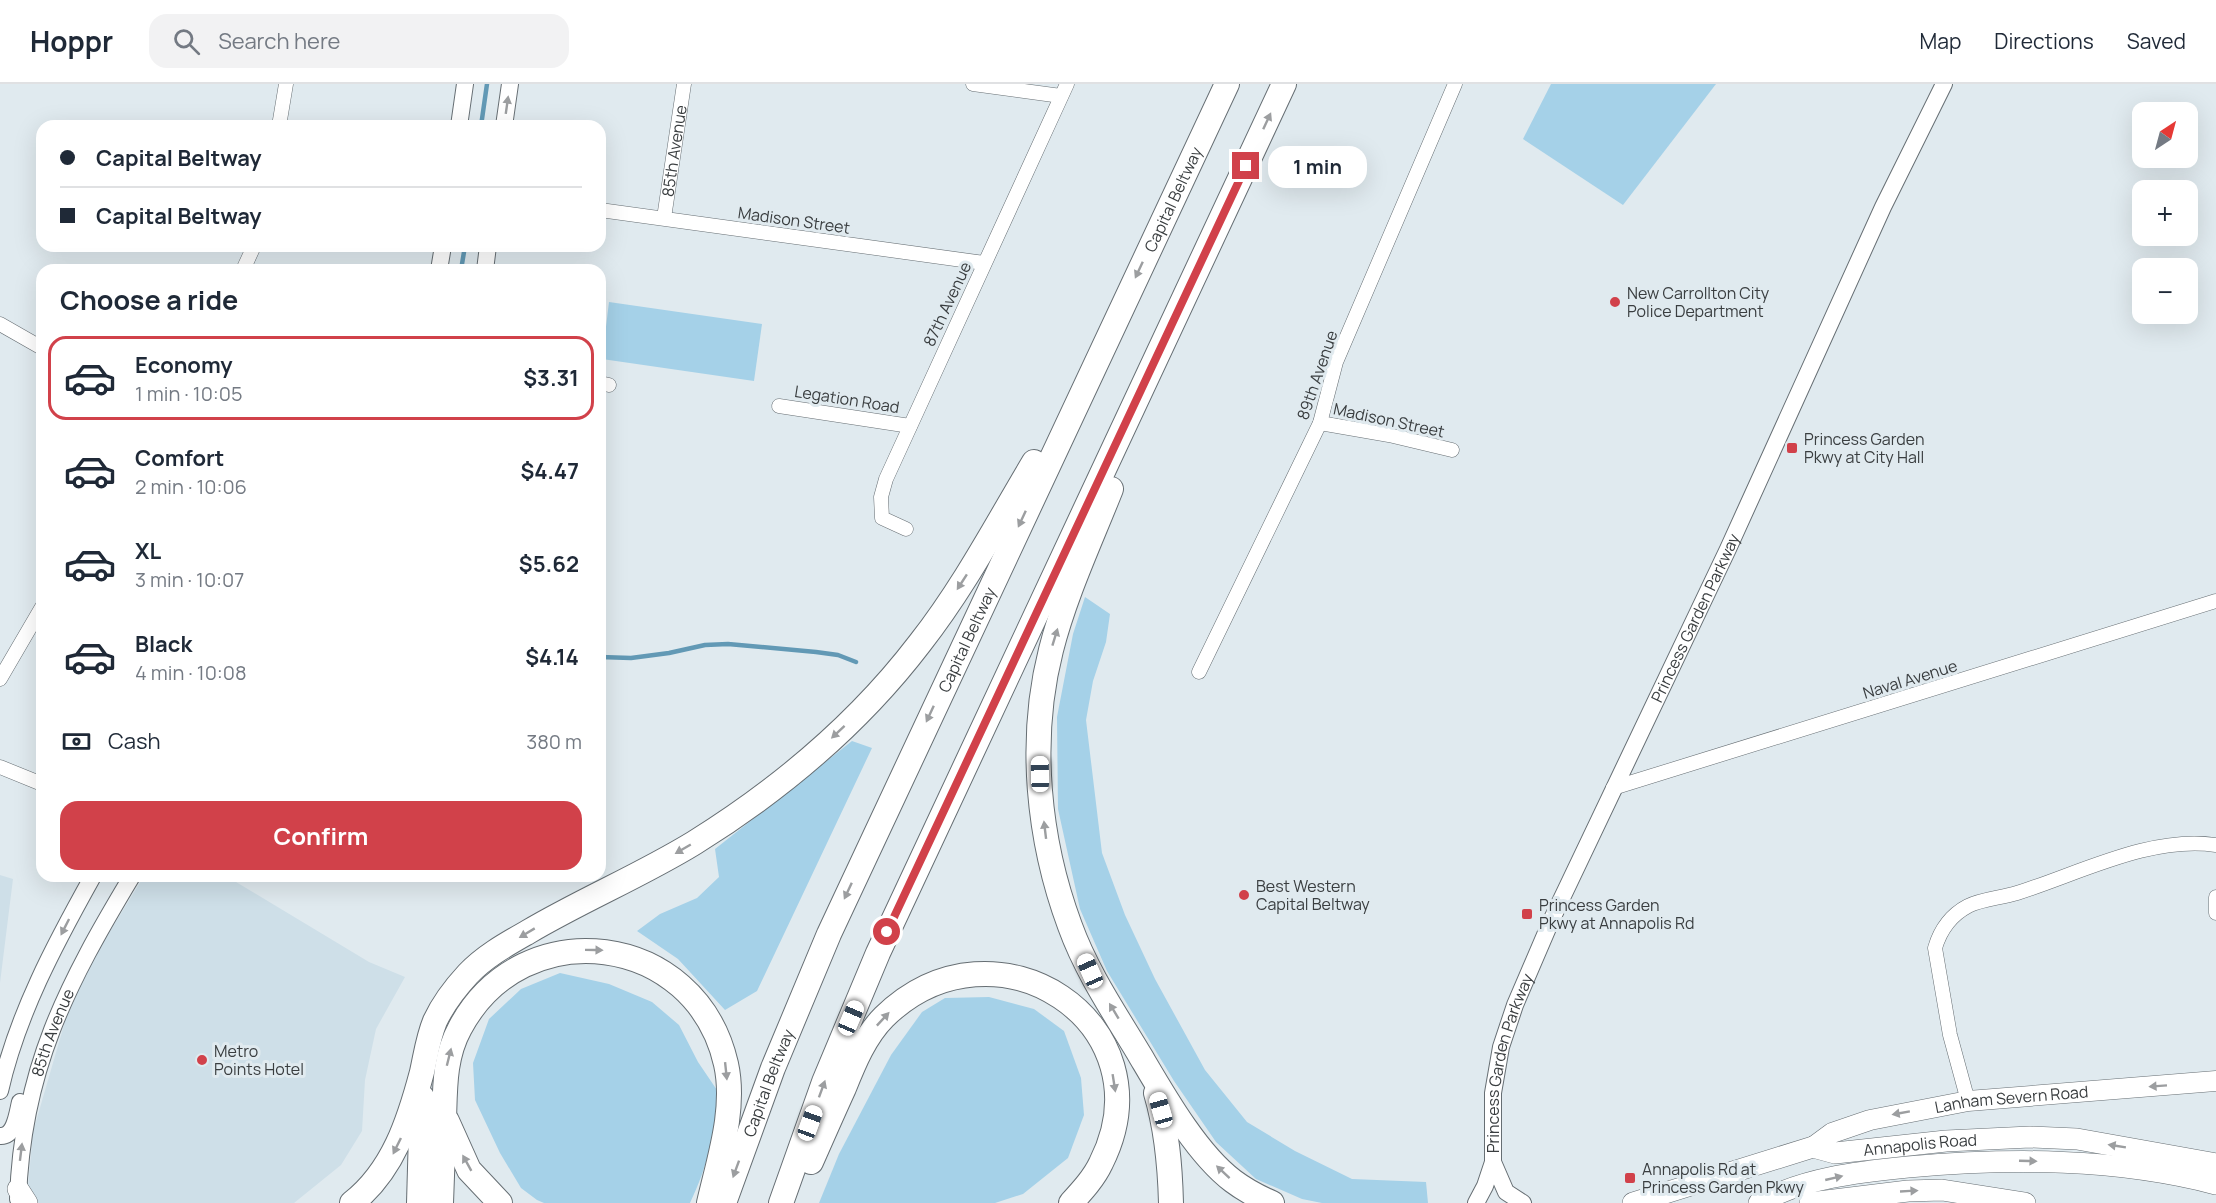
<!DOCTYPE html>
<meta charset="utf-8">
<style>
body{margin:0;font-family:Manrope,sans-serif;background:#f2f2f3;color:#1f2937;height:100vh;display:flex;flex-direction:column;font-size:22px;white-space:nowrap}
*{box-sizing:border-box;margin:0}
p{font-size:20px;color:#747a83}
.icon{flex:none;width:33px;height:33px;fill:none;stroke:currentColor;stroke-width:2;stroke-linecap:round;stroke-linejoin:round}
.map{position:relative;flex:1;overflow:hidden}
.side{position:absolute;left:36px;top:180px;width:570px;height:618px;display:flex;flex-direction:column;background:#fff;border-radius:18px;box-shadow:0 6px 24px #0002}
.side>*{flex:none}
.guide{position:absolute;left:36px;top:36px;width:570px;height:132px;border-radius:18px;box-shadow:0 6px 24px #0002;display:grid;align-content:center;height:132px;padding:0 24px;background:#fff}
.needle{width:39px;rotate:36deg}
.controls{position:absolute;left:2132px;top:18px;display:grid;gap:12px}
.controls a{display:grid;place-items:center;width:66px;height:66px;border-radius:12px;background:#fff;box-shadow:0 6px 24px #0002;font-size:30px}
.end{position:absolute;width:27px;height:27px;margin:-14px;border:8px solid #d1414a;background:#fff;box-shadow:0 0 0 3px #fff}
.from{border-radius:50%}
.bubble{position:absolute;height:42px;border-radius:18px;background:#fff;box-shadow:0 6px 24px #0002;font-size:20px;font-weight:700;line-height:42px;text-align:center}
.car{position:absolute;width:18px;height:36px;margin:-18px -9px;border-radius:8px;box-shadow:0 0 4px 2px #0007;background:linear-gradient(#fff 24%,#345 0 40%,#fff 0 76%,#345 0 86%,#fff 0)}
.guide b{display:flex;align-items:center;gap:21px;height:57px;font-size:22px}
.guide b+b{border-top:2px solid #e0e1e3}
.guide i{width:15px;height:15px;background:#1f2937}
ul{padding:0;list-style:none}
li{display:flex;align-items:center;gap:18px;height:84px;margin:0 12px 9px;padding:0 12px;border:3px solid transparent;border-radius:18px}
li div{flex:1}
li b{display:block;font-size:22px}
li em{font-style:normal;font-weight:700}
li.active{border-color:#d1414a}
li>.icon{width:54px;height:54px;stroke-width:1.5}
h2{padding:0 24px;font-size:27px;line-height:72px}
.pay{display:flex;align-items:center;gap:15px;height:66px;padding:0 24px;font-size:22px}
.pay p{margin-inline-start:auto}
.action{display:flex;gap:12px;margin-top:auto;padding:12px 24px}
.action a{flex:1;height:69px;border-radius:18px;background:#d1414a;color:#fff;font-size:24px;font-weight:700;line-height:69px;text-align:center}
header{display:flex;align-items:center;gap:36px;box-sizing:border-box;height:84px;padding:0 30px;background:#fff;border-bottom:2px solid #e0e1e3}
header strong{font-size:28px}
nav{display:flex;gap:33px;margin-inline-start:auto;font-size:21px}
.search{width:420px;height:54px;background:#f2f2f3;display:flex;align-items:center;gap:15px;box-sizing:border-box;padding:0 21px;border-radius:18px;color:#747a83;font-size:22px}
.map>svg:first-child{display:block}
.built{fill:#cedfe8}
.green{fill:#a5d1e8}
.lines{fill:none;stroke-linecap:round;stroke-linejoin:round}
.stream{stroke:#6299b5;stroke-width:4.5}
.minor-casing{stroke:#666e73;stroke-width:15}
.tertiary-casing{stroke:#666e73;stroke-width:18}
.secondary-casing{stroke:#666e73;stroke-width:21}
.primary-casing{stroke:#666e73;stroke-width:22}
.motorway-casing{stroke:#666e73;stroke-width:26}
.minor{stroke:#fff;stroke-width:14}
.tertiary{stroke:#fff;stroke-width:16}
.secondary{stroke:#fff;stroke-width:20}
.primary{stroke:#fff;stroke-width:21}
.motorway{stroke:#fff;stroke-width:24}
.oneway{fill:#9c9ea0}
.route{stroke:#d1414a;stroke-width:8}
.poi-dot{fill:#d1414a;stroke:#e0eaef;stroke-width:2}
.labels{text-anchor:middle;stroke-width:6;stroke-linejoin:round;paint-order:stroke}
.street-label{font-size:16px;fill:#3a3e40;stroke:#e0eaef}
.poi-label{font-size:16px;fill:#3a3e40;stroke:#e0eaef;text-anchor:start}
</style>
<header>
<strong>Hoppr</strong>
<div class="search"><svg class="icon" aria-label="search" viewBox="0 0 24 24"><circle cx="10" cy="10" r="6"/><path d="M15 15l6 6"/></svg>Search here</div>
<nav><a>Map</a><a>Directions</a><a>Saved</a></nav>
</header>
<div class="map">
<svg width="2216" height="1119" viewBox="0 0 2216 1119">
<rect width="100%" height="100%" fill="#e0eaef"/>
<g class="built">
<polygon points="0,791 13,795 0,899"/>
<polygon points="144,792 226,792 369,878 405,893 376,945 365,996 362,1047 341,1081 294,1119 32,1119 27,1114 33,1048 68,927 88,883"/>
</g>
<g class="green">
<polygon points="1551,0 1716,0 1623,121 1523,55"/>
<polygon points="609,218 762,240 754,297 602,275"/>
<polygon points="1085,513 1110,530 1106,558 1093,597 1086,636 1102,769 1125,831 1155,895 1205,986 1247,1038 1295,1067 1352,1095 1426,1098 1428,1119 1322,1119 1302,1115 1256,1095 1216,1058 1174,997 1107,887 1080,825 1058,725 1057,633 1073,550"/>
<polygon points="852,657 872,664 757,907 725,926 678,875 637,847 660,830 697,814 719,793 715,765"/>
<path d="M560 889 609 900 652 918 679 941 698 978 719 1009C714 1050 708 1082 690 1119H544L537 1116 521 1104 500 1069 475 1016 473 979 489 935 521 905Z"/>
<polygon points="989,913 1034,925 1064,947 1081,994 1084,1031 1068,1074 1023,1110 995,1119 819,1119 839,1070 891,971 922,928 945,914"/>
</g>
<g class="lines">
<g class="stream">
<polyline points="481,42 487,0"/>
<polyline points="461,186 465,162"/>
<polyline points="600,573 631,574 669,569 705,561 728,560 816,568 838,571 856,578"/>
</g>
<defs>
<g id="minor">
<polyline points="973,0 1061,12"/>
<polyline points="279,42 286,0"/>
<polyline points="600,126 984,179"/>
<path id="s1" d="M664 134 684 0"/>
<polyline points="243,186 254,162"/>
<polyline points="0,240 42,264"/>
<polyline points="600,299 609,301"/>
<polyline points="779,322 910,342"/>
<polyline points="1320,339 1389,351 1452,366"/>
<polyline points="906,445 882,434 881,413 886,395 1067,0"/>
<polyline points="1199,588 1320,339 1336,278 1455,0"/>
<polyline points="0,595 42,523"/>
<polyline points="0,683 42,700"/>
<polyline points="1613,704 2216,517"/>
<polyline points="2216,813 2216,829"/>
<path d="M1968 1017 1950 951 1935 864C1940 847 1951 831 1968 822 1982 815 2001 814 2017 809 2078 790 2151 751 2216 761"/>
</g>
<g id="tertiary">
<polyline points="459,42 465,0"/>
<polyline points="504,42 510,0"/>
<polyline points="439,186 443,162"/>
<polyline points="485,186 488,162"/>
<path d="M0 1007C17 931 55 860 93 792"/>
<path d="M0 1052C15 1053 17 1030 20 1018"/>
<path id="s2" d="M18 1115C22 986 67 900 132 792"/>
<polyline points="1476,1119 1485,1102 1493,1078"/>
<path id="s3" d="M1523 1119 1506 1108 1493 1078V1009L1501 963 1515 921 1551 837 1728 465 1883 123 1944 0"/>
</g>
<g id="secondary">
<path id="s4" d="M1813 1063 1832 1049 1870 1036 1968 1017 2216 997"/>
</g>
<g id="primary">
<polyline points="18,1105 27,1119"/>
<path id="s5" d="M1633 1119 1813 1063 1835 1069 1946 1057 2030 1053 2077 1055 2216 1080"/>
<path d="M1759 1119C1803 1094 1858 1088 1908 1083 2011 1074 2116 1074 2216 1100"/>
<polyline points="1810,1119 1908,1107 1942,1106 2025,1119"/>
</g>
<g id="motorway">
<path d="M1111 405C1090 458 1065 511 1051 566 1028 656 1038 756 1070 842 1087 889 1116 931 1141 973 1164 1012 1197 1070 1233 1097 1245 1106 1258 1113 1272 1119"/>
<path d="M1156 1009C1167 1046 1170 1081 1171 1119"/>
<polyline points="447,1037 469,1086 500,1119"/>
<path d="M811 1078C822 1053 833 1028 844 1004 854 979 865 952 884 933 996 824 1171 940 1101 1079 1094 1094 1082 1107 1071 1119"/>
<path d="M352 1119C393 1087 409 1037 422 988 426 970 428 954 435 937 443 920 455 904 468 890 485 872 507 860 528 848 582 816 640 792 694 759 779 706 859 639 920 559 964 503 998 438 1034 378"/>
<polyline points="419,1119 422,1013"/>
<path d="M441 1119C442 1092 443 1064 444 1037 445 1005 444 973 460 944 523 826 696 848 726 980 736 1025 719 1075 709 1119"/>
<path id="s6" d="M724 1119 773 984 829 850 1227 0"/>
<polyline points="781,1119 824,998 878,869 1284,0"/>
</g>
</defs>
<use href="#minor" class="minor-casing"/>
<use href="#tertiary" class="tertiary-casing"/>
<use href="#secondary" class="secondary-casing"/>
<use href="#primary" class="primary-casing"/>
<use href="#motorway" class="motorway-casing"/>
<use href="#minor" class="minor"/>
<use href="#tertiary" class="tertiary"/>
<use href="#secondary" class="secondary"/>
<use href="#primary" class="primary"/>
<use href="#motorway" class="motorway"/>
</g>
<defs><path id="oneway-solid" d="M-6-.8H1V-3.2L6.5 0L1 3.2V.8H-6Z" transform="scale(1.5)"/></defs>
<g class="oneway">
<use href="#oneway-solid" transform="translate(507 21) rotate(-82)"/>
<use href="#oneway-solid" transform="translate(1267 37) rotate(-65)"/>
<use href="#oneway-solid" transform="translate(1139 186) rotate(115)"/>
<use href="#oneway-solid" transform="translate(1022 435) rotate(115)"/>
<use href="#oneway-solid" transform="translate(962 498) rotate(123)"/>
<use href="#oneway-solid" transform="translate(1055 553) rotate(-73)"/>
<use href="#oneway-solid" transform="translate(930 630) rotate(115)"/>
<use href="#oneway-solid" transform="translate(838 648) rotate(137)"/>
<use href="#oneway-solid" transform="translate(1045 746) rotate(-97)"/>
<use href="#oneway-solid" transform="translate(683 765) rotate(150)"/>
<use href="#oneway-solid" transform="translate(848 807) rotate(115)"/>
<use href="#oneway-solid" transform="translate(65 843) rotate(117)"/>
<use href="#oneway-solid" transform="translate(527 849) rotate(149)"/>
<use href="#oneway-solid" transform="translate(594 866) rotate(1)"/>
<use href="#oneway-solid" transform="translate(1114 927) rotate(-121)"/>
<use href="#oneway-solid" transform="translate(883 935) rotate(-47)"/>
<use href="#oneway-solid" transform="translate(449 973) rotate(-76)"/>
<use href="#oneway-solid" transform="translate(726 987) rotate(84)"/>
<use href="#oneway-solid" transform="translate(1114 999) rotate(81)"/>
<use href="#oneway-solid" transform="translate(2158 1002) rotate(176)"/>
<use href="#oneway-solid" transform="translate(822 1005) rotate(-70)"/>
<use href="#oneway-solid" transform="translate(1901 1029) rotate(170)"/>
<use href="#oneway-solid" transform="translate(397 1062) rotate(116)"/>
<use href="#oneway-solid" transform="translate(2117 1062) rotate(-171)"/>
<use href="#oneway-solid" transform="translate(21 1068) rotate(-83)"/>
<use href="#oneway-solid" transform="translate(2028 1077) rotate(2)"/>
<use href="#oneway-solid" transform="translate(467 1079) rotate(-119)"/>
<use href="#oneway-solid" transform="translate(736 1085) rotate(110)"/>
<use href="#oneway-solid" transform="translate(1223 1088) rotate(-137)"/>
<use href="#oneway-solid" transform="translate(1834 1094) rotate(-13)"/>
<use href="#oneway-solid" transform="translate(1909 1107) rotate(-3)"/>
</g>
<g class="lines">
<polyline class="route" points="887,848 1246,82"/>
</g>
<g class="poi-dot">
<circle cx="1615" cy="218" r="6"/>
<rect x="1786" y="358" width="12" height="12" rx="3"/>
<circle cx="1244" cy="811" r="6"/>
<rect x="1521" y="824" width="12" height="12" rx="3"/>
<circle cx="202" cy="976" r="6"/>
<rect x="1624" y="1088" width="12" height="12" rx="3"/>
</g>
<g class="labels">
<g class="street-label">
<text dy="6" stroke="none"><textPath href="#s1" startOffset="68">85th Avenue</textPath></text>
<text dy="6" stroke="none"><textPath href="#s6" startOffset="1100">Capital Beltway</textPath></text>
<text transform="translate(794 136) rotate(8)" y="6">Madison Street</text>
<text transform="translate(947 220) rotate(-65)" y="6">87th Avenue</text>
<text transform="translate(1317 291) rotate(-71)" y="6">89th Avenue</text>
<text transform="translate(847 315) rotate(9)" y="6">Legation Road</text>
<text transform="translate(1389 336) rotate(12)" y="6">Madison Street</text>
<text dy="6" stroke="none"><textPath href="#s3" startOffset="640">Princess Garden Parkway</textPath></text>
<text dy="6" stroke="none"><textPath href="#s6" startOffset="614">Capital Beltway</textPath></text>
<text transform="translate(1910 595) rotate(-17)" y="6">Naval Avenue</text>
<text dy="6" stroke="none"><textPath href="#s2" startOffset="171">85th Avenue</textPath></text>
<text dy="6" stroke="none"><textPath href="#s3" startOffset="154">Princess Garden Parkway</textPath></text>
<text dy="6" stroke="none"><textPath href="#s6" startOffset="128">Capital Beltway</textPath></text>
<text dy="6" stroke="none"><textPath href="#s4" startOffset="207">Lanham Severn Road</textPath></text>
<text dy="6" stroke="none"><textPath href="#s5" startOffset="297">Annapolis Road</textPath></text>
</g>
<g class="poi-label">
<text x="1627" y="215">New Carrollton City<tspan x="1627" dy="18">Police Department</tspan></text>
<text x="1804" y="361">Princess Garden<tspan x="1804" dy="18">Pkwy at City Hall</tspan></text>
<text x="1256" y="808">Best Western<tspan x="1256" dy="18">Capital Beltway</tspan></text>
<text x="1539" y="827">Princess Garden<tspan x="1539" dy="18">Pkwy at Annapolis Rd</tspan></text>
<text x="214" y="973">Metro<tspan x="214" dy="18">Points Hotel</tspan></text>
<text x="1642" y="1091">Annapolis Rd at<tspan x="1642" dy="18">Princess Garden Pkwy</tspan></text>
</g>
</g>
</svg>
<div class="controls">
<a><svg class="needle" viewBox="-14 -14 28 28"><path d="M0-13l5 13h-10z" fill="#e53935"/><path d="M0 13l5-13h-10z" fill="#747a83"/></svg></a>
<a>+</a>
<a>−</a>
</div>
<i class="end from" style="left:887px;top:848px"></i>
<i class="end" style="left:1246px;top:82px"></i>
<div class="bubble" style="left:1268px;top:62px;width:99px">1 min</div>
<i class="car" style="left:1040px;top:690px;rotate:359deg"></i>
<i class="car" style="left:1090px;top:887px;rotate:336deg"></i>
<i class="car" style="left:851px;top:934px;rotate:23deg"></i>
<i class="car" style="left:1161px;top:1026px;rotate:344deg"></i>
<i class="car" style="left:810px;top:1039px;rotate:20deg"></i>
<div class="guide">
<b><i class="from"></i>Capital Beltway</b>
<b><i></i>Capital Beltway</b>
</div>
<section class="side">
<h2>Choose a ride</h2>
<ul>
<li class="active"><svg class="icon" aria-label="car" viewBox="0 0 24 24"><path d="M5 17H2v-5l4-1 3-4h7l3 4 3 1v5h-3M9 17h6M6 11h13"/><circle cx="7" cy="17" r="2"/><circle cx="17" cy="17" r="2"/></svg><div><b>Economy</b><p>1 min · 10:05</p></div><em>$3.31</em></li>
<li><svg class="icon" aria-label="car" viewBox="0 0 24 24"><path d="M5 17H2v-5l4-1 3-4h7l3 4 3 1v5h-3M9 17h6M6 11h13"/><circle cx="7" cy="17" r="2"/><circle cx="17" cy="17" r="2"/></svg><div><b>Comfort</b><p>2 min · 10:06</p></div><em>$4.47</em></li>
<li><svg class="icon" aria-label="car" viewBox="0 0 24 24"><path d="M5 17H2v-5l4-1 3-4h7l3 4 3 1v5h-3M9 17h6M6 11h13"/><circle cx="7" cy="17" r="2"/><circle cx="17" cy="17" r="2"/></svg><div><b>XL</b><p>3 min · 10:07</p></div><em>$5.62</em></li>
<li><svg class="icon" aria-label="car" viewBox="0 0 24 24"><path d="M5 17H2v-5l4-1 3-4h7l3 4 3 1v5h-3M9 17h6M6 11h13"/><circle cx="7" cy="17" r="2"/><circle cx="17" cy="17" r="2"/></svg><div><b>Black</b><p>4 min · 10:08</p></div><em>$4.14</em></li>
</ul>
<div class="pay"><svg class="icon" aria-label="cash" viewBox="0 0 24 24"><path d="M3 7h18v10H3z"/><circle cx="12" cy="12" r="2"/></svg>Cash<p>380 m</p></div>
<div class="action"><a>Confirm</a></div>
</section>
</div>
